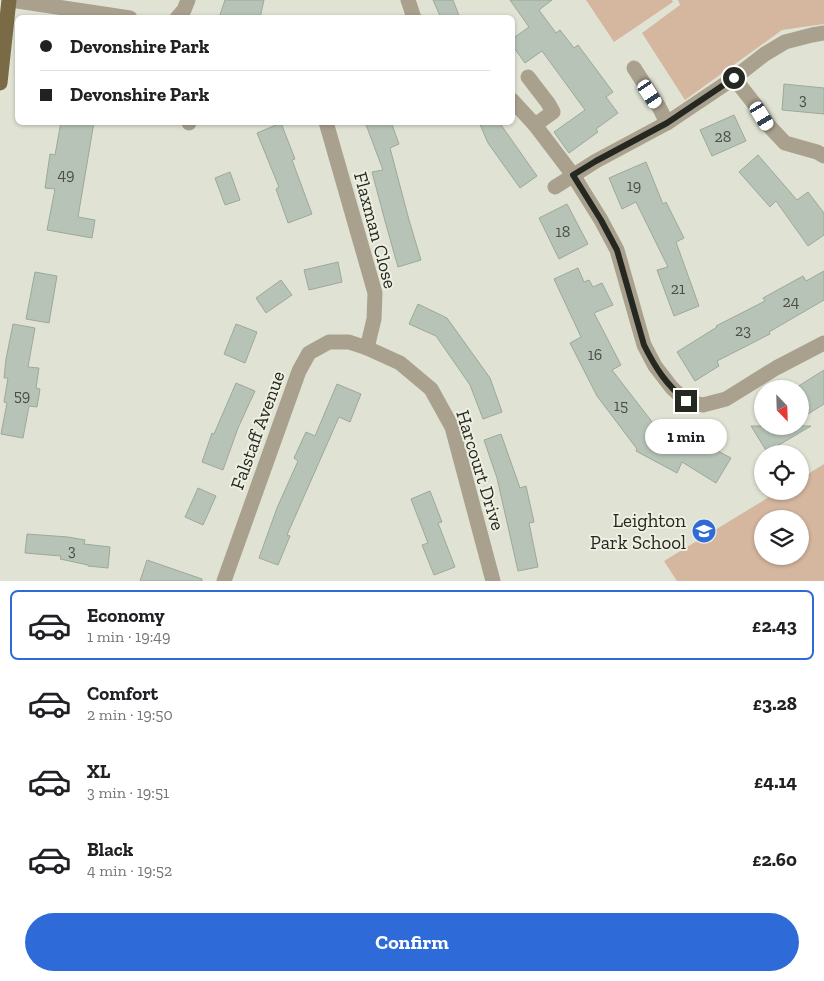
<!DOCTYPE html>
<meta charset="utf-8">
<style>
body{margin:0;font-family:"Zilla Slab",serif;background:#f6f6f6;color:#202124;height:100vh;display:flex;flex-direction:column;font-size:19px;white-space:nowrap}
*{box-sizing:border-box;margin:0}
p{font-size:16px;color:#757577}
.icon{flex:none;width:28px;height:28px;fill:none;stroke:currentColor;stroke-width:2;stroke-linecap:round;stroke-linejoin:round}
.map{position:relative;height:581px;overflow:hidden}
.details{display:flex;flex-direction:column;background:#fff;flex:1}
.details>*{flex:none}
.top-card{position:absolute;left:15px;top:15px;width:500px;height:110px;border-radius:8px;box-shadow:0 1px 4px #0004;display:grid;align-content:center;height:110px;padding:0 25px;background:#fff}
.needle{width:32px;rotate:157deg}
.tools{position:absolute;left:754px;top:380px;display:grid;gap:10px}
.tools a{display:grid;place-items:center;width:55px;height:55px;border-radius:50%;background:#fff;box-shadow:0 1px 4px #0004;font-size:25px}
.end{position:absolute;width:22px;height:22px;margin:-11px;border:6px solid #252721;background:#fff;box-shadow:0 0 0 2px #fff}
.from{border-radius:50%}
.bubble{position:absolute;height:35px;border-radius:18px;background:#fff;box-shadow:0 1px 4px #0004;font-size:16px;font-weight:800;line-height:35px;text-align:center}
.car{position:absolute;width:15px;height:30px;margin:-15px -8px;border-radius:6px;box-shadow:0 0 4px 1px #0007;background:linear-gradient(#fff 24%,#345 0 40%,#fff 0 76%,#345 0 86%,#fff 0)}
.top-card b{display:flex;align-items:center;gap:18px;height:48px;font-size:19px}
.top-card b+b{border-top:1px solid #e0e0e0}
.top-card i{width:12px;height:12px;background:#202124}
ul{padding:9px 0 0;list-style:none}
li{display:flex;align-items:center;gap:15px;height:70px;margin:0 10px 8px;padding:0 15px;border:2px solid transparent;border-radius:8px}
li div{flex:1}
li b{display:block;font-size:19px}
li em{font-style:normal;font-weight:800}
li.selected{border-color:#2e6bd8}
li>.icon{width:45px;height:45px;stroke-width:1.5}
.button{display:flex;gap:10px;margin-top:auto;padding:10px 25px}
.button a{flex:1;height:58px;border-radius:30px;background:#2e6bd8;color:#fff;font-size:20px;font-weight:800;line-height:58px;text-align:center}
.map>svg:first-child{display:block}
.green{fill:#d5b69f;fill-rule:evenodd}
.building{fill:#b7c3b7;stroke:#9da89d}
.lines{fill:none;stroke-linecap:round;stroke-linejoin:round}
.minor{stroke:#a9a18d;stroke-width:15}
.major{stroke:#7a6b46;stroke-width:15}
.route{stroke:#252721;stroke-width:6}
.labels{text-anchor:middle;stroke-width:4;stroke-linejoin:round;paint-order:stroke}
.number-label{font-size:16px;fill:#4a4e46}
.street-label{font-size:19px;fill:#252721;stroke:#edf0e1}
.poi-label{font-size:19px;fill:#252721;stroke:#edf0e1;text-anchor:end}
</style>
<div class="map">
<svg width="824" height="581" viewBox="0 0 824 581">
<rect width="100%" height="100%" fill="#e0e3d3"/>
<g class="green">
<polygon points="586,0 672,0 673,2 614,42"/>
<polygon points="678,0 824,0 824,24 782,30 685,100 642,33 680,5"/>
<path d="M824 464V581H677L664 561 779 491H800V479ZM762 519H800V556H762Z"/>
</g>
<g class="building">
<polygon points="225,0 264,0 260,18 219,18"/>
<polygon points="433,0 453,0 460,18 441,18"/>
<polygon points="510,0 552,0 539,10 556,33 560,30 574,48 578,45 613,92 606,97 618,113 596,129 598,132 569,153 554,132 585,110 542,51 525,63 512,45 512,39 529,27"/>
<polygon points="784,84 824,88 824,114 782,110"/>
<polygon points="734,115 746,141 712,156 700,130"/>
<polygon points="61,122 94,122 78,217 95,220 92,238 47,230 55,189 45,188 50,154 55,155"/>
<polygon points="365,122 391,122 399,144 390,148 409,220 421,260 398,267 385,221 372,172 383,170"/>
<polygon points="479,122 499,122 537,176 520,188 488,143"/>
<polygon points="281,123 295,159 292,160 312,214 288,223 276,189 279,187 257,133"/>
<polygon points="758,155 797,200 808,192 824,213 824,235 808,246 776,201 770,207 739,172"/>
<polygon points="646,162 663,204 666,202 684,238 676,242 699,306 674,316 657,270 668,267 636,202 622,209 609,178"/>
<polygon points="230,172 240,200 225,205 215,178"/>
<polygon points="567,204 588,244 559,259 539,218"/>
<polygon points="338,262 342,282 309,290 304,270"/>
<polygon points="578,268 584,282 589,280 593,287 602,283 613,305 594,313 621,365 612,370 656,427 671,436 677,426 706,441 707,440 720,447 718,451 731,458 716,483 682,462 677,473 636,451 637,449 597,396 570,343 581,337 554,279"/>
<polygon points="824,271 824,300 769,332 770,334 717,361 719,366 695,381 677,352 717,327 716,326 765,301 763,298 803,276 806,281"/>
<polygon points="35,272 57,276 49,323 26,319"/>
<polygon points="281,280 292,295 266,313 256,298"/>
<polygon points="418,304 447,318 490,378 502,412 483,419 470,385 436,336 409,324"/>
<polygon points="13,324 35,328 28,367 39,368 36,388 40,389 37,407 29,406 23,438 1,434 7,403 4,402 8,378 4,378 6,359"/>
<polygon points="236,324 257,332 245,363 224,354"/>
<polygon points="824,370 824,404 800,419 800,389 798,389 797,387"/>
<polygon points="236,383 255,391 238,428 223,470 202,462 212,433 214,434"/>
<polygon points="337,384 361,394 350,422 339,417 287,535 290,536 278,565 259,558 277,508 298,461 294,458 306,432 315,436"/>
<polygon points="751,426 811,426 767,452"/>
<polygon points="501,434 520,488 526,486 534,522 529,523 538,567 518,571 497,478 484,440"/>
<polygon points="198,488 216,496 203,525 185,517"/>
<polygon points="430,491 442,522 438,523 455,567 434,575 422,545 428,543 411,499"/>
<polygon points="27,534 68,537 85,540 84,544 110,547 108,568 88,566 88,565 60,559 61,556 25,553"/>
<polygon points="147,560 202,579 202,581 140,581"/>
</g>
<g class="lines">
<g class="minor">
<polyline points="11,0 130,18"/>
<polyline points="408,0 414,18"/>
<polyline points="177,18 184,10 188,0"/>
<polyline points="634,68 659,107 667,123"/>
<polyline points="528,77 548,103 553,112 535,125"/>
<polyline points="734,78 756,106 769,126 785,143 817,152 824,156"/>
<polyline points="512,100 535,125 573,175 601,220 617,250 644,345 655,366 672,388 686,401 703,405 726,399 776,368 824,343"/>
<polyline points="326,122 375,293 374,319 367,348"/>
<polyline points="189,123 189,122"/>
<polyline points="555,187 596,161 667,123 734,78 765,54 785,42 812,35 824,33"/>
<polyline points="224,581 299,371 309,353 329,342 349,342 367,348 400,363 431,389 452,427 493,581"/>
</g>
<polyline class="major" points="0,83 9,0"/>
</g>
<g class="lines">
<path class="route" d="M686 401C666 384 656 369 644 345L617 250 601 220 573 175 596 161 667 123 734 78"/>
</g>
<defs>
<symbol id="school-disc" viewBox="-11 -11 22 22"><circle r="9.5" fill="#2e6bd8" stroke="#edf0e1"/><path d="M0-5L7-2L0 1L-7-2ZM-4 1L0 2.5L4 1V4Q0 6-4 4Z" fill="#fff"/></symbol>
</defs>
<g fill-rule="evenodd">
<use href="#school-disc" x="690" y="517" width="28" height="28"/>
</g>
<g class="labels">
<g class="number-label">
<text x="803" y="105">3</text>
<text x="723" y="142">28</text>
<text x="66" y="180">49</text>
<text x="634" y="191">19</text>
<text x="563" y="237">18</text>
<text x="678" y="294">21</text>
<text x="791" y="307">24</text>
<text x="743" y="336">23</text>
<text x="595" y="360">16</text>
<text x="22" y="401">59</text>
<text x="621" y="411">15</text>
<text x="72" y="556">3</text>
</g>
<g class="street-label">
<text transform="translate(376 230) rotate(75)" y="7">Flaxman Close</text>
<text transform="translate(257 430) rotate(-70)" y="7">Falstaff Avenue</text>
<text transform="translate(481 470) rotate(73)" y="7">Harcourt Drive</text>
</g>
<g class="poi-label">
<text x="686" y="527">Leighton<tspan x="686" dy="22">Park School</tspan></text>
</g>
</g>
</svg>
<div class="tools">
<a><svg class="needle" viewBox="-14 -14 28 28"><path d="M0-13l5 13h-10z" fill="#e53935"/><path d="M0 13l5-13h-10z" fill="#757577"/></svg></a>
<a><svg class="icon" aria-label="locate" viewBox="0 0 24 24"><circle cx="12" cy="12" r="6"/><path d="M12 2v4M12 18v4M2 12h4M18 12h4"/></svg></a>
<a><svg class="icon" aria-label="layers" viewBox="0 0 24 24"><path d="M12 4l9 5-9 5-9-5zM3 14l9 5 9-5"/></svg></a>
</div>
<i class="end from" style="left:734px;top:78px"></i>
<i class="end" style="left:686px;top:401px"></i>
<div class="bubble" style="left:645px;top:419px;width:82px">1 min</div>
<i class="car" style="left:650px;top:94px;rotate:147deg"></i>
<i class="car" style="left:762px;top:116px;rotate:149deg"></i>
<div class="top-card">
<b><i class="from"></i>Devonshire Park</b>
<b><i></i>Devonshire Park</b>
</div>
</div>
<section class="details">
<ul>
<li class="selected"><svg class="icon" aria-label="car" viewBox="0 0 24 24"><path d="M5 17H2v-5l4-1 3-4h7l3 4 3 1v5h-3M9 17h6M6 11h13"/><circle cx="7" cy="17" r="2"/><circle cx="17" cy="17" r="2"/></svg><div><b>Economy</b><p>1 min · 19:49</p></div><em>£2.43</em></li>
<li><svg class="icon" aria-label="car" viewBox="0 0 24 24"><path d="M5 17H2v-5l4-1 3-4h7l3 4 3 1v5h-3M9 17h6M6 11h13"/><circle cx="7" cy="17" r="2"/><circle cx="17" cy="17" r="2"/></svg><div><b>Comfort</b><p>2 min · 19:50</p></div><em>£3.28</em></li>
<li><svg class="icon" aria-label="car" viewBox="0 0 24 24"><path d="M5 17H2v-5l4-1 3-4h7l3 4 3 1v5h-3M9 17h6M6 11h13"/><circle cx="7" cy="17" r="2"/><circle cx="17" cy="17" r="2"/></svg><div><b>XL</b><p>3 min · 19:51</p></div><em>£4.14</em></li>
<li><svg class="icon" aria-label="car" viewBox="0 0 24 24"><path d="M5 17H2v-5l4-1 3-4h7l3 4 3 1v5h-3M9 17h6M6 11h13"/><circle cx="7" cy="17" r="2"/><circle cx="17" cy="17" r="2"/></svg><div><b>Black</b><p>4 min · 19:52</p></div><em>£2.60</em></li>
</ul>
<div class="button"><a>Confirm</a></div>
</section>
